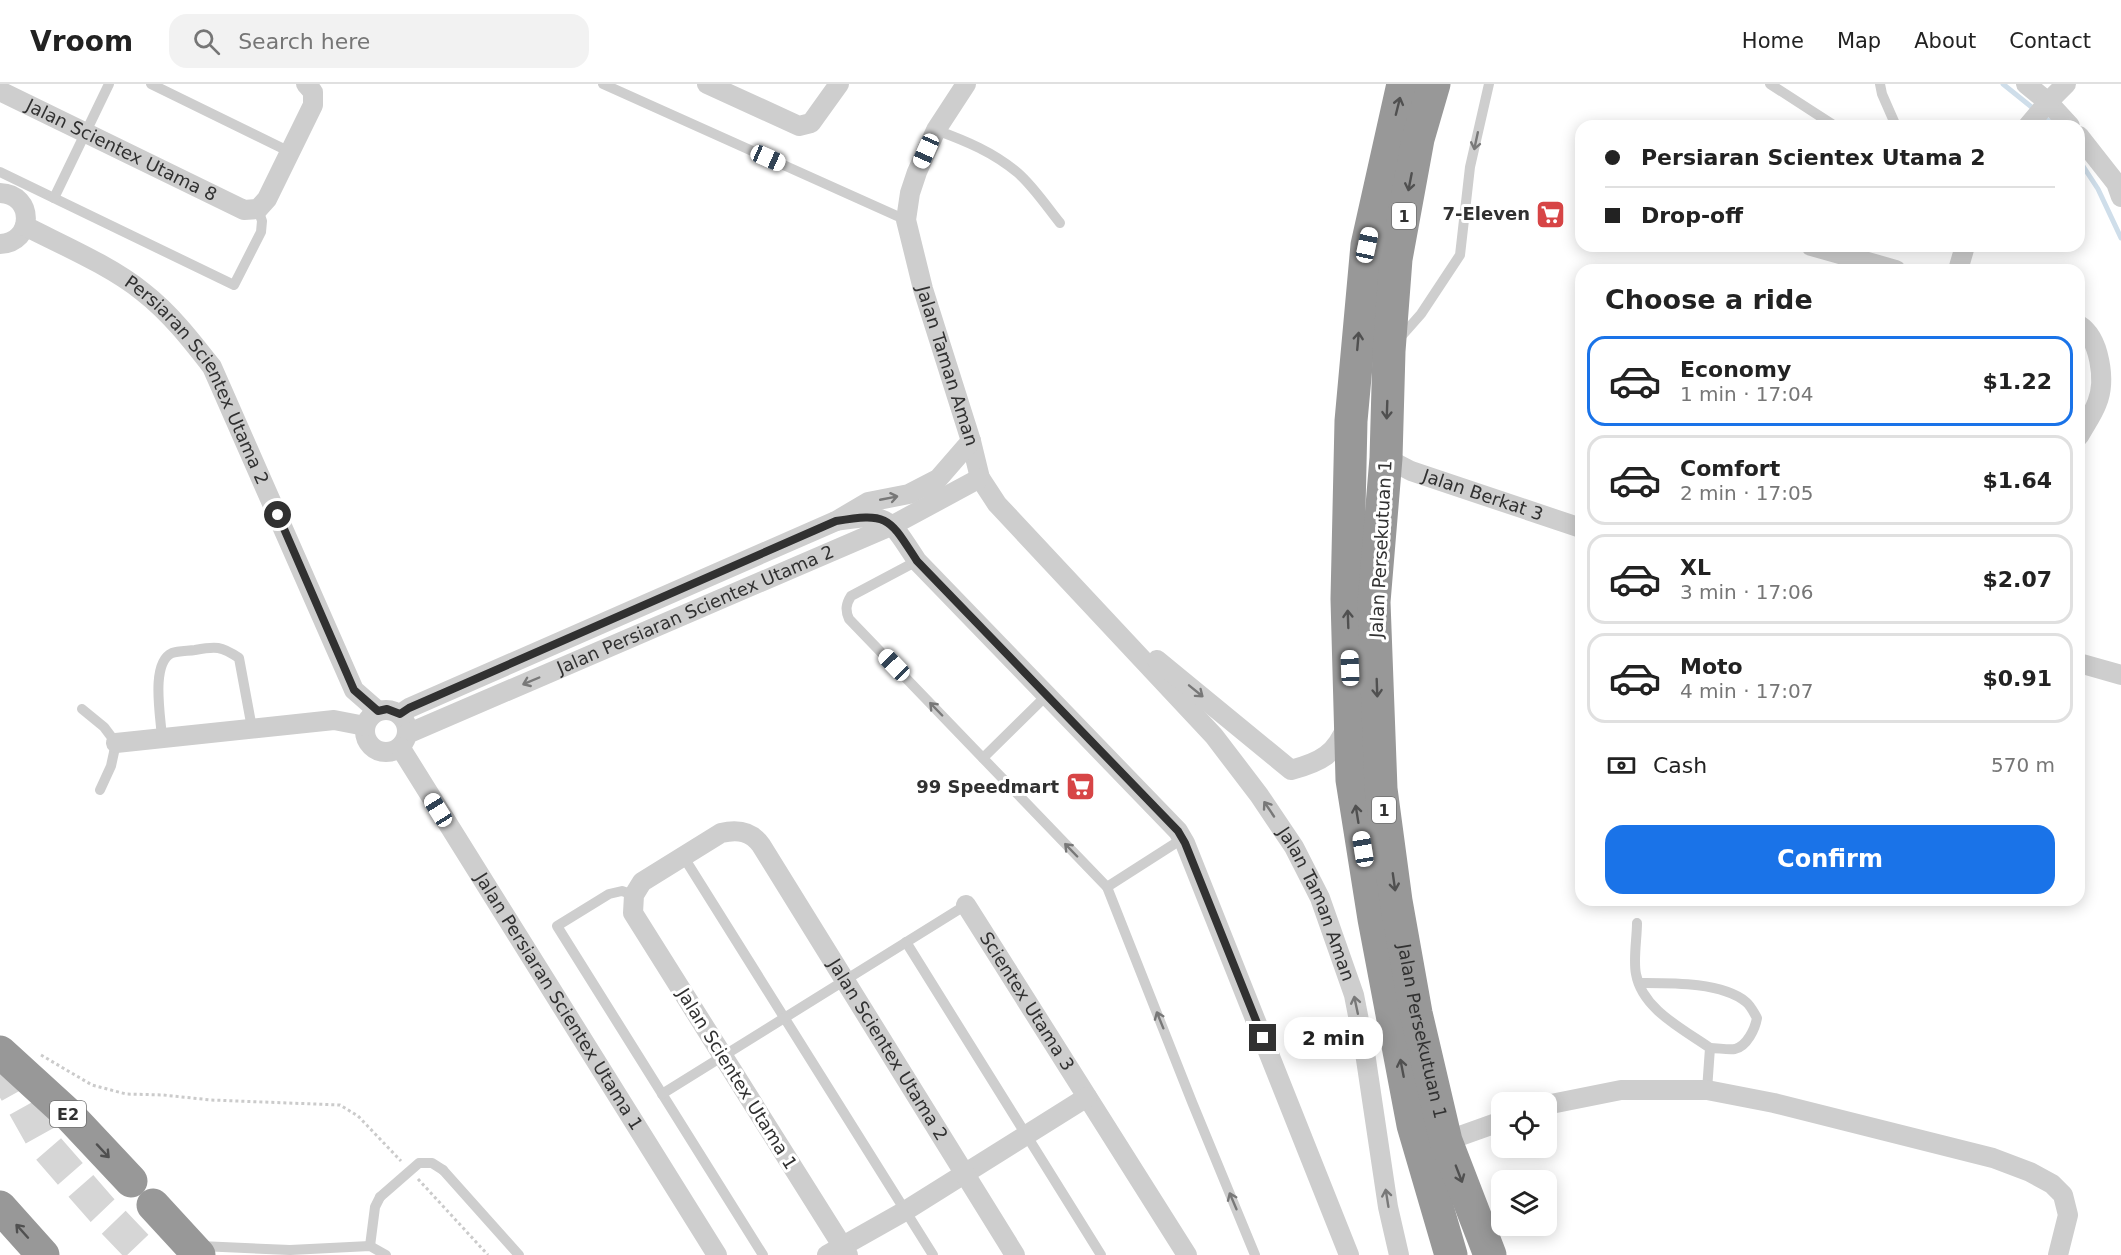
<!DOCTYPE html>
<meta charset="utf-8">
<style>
body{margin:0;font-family:"DejaVu Sans",sans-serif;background:#f2f2f2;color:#222;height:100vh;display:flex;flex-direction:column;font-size:22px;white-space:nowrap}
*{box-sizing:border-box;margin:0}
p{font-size:20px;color:#767676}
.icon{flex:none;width:33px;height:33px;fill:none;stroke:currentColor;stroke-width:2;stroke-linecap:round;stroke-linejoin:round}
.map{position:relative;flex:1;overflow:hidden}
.side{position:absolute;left:1575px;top:180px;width:510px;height:642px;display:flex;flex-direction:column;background:#fff;border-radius:18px;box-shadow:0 3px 15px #0003}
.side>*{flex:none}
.guide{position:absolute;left:1575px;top:36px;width:510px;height:132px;border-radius:18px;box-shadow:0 3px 15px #0003;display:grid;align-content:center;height:132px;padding:0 30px;background:#fff}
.tools{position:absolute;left:1491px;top:1008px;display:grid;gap:12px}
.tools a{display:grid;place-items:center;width:66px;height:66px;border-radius:12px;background:#fff;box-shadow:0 3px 15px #0003;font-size:30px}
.end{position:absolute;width:27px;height:27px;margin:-14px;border:8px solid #313131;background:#fff;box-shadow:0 0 0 3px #fff}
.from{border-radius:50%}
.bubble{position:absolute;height:42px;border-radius:18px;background:#fff;box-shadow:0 3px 15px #0003;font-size:20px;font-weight:700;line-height:42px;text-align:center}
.car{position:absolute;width:18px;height:36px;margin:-18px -9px;border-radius:8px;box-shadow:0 0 4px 2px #0007;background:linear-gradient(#fff 24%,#345 0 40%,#fff 0 76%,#345 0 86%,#fff 0)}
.guide b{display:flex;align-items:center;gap:21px;height:57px;font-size:22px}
.guide b+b{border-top:2px solid #e0e0e0}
.guide i{width:15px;height:15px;background:#222}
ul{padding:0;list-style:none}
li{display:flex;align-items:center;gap:18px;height:90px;margin:0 12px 9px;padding:0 18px;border:3px solid #e0e0e0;border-radius:18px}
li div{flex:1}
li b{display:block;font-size:22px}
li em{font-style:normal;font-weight:700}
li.active{border-color:#1a73e8}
li>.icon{width:54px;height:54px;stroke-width:1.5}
h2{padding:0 30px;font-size:27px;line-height:72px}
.pay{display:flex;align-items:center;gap:15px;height:66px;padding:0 30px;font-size:22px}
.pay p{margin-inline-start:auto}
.button{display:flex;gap:12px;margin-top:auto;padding:12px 30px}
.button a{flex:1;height:69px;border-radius:18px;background:#1a73e8;color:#fff;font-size:24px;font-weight:700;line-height:69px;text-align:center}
header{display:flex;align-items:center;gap:36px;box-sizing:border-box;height:84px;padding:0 30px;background:#fff;border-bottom:2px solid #e0e0e0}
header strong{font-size:28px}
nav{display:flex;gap:33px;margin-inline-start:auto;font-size:21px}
.search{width:420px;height:54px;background:#f2f2f2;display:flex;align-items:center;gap:15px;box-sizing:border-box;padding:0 21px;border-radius:18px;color:#767676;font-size:22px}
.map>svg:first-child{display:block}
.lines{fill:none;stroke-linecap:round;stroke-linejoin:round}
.stream{stroke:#cfdeea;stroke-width:5}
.highway-tunnel{stroke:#d6d6d6;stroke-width:33;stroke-dasharray:33 16;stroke-linecap:butt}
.path{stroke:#cbcbcb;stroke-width:3;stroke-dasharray:3 3;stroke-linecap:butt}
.lane{stroke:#cecece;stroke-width:10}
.street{stroke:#cecece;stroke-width:20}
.highway{stroke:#989898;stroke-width:33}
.lane-bridge{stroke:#cecece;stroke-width:10}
.oneway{stroke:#505050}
.oneway2{stroke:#787878}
.route{stroke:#313131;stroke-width:8}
.labels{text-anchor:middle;stroke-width:6;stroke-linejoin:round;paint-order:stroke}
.shield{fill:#fff;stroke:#6f6f6f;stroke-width:1.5}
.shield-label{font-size:16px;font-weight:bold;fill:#313131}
.street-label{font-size:18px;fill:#313131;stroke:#fff}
.poi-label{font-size:18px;font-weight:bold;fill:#313131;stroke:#fff;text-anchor:end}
</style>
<header>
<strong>Vroom</strong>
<div class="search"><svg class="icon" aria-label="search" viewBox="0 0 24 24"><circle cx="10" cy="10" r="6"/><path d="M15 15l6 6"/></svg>Search here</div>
<nav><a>Home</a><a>Map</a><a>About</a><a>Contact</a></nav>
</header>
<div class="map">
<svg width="2121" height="1171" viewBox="0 0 2121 1171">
<rect width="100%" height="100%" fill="#fff"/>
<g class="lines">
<g class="stream">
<polyline points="2003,0 2055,42"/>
<polyline points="2079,76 2098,105 2121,154"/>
</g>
<polyline class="highway-tunnel" points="0,980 46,1062 102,1126 145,1171"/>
<g class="path">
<polyline points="41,971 92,1001 126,1010 163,1011 211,1016 340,1021 358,1032 401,1077"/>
<polyline points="418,1095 488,1171"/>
</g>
<g class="lane">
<polyline points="151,0 290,68"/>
<polyline points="603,0 906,136"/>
<polyline points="1770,0 1835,42"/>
<polyline points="1880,0 1882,10 1896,42"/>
<path d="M936 46C966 57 993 68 1018 89 1034 103 1047 123 1060 139"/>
<polyline points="0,88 234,201 261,148 262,137 258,125"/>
<polyline points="54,114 109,0"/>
<polyline points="1398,256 1421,230 1460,171 1470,83 1489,0"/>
<path d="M917 477 851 512C846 520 845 526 849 535L1107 803 1192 1018 1255 1171"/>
<polyline points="82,625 104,643 116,659 111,682 100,706"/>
<path d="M162 654C161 634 150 579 172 569 178 567 188 567 195 566 216 562 221 562 239 574L252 644"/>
<polyline points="983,674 1047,611"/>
<polyline points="683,772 933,1171"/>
<polyline points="1107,803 1182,755"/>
<polyline points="634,811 622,807 609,810 557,842 763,1171"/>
<path d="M1637 839C1637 854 1633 876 1636 890 1642 925 1683 945 1710 964L1707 1006"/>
<polyline points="906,858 1101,1171"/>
<path d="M1640 899C1670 899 1722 898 1746 918 1751 922 1754 929 1757 934 1755 945 1747 962 1735 965 1728 966 1718 964 1710 964"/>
<polyline points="662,1010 966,821"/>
<polyline points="443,1086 519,1171"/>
<polyline points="200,1162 290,1166 370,1162 386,1171"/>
<polyline points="370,1162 375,1123 380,1113"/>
</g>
<g class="street">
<polyline points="707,0 799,42 811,39 839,0"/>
<path id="s1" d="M966 0 936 46 917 88 910 109 906 136 923 205 971 357 980 394 997 420 1214 652 1259 711 1294 763 1320 814 1354 911 1364 962 1388 1123 1399 1171"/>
<polyline points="2026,0 2048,18 2070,42"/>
<path id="s2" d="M0 7 244 126 258 125 267 115 313 21V8L306 0"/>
<polyline points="2028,42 2048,18 2066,0"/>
<polyline points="2079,52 2116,99 2121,113"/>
<path d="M0 109C35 110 34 159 0 160"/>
<path id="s3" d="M25 142C62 161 111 182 143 208 170 229 191 256 212 283L354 606 378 627"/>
<polyline points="1811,162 1896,186"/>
<polyline points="1958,186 1965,162"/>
<path d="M2079 241C2100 254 2106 297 2097 319 2093 330 2085 341 2079 352"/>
<path id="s4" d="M1386 374 1411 387 1581 444"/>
<path d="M836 437C889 428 889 434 917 477L1178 747 1185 759 1349 1171"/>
<path d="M1157 576 1291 686C1321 678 1336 670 1347 641"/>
<polyline points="2079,579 2121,591"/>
<circle cx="386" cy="647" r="21"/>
<polyline points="400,630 409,624 836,437 868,418 909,410 938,395 971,357"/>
<path id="s5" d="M407 650 893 441 980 394"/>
<polyline points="116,659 334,636 365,642"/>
<path id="s6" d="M400 663 717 1171"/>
<path id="s7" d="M966 821 1187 1171"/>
<polyline points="1546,1021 1621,1006 1707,1006 1774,1019 1993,1074 2030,1088 2052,1100 2063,1111 2068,1131 2058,1171"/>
<polyline points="1446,1057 1502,1037"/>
<polyline points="827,1171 905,1127 1087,1013"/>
<path id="s8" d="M848 1171 633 829 634 811 642 798 721 749C738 745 751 747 761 761L1015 1171"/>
</g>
<g class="highway">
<polyline points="1403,0 1367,161 1351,337 1347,515 1352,696 1374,835 1413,1041 1451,1171"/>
<path id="s9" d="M1434 0 1418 55 1396 175 1389 267 1386 374 1374 518 1381 705 1396 817 1416 929 1446 1057 1490 1171"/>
<polyline points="0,968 69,1031 131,1097"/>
<polyline points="153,1121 199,1171"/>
<polyline points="0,1123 43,1171"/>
</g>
<polyline class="lane-bridge" points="380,1113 419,1079 432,1079 443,1086"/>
</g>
<defs><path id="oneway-shaft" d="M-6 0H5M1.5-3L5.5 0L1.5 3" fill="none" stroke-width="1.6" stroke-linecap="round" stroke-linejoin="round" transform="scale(1.5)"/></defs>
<g class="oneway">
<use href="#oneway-shaft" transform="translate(1398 22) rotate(-76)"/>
<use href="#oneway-shaft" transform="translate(1410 98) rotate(101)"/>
<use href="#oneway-shaft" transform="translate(1358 257) rotate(-85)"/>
<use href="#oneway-shaft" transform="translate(1387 326) rotate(92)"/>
<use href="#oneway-shaft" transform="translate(1348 535) rotate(-92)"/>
<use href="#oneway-shaft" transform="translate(1377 604) rotate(88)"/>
<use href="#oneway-shaft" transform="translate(1357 730) rotate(-99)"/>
<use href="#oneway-shaft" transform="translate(1394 798) rotate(82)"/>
<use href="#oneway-shaft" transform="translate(1402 984) rotate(-101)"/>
<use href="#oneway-shaft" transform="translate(103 1067) rotate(47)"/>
<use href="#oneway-shaft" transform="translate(1459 1090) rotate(69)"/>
<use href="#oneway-shaft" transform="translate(22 1147) rotate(-132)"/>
</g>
<g class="oneway2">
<use href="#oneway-shaft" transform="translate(1476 57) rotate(102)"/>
<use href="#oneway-shaft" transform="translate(889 414) rotate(-11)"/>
<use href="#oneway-shaft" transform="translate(531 597) rotate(157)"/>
<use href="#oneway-shaft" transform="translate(1196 607) rotate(39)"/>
<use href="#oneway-shaft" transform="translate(936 625) rotate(-134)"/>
<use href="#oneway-shaft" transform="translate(1269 725) rotate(-124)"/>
<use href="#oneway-shaft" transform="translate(1071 766) rotate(-134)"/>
<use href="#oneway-shaft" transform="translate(1356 921) rotate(-102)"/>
<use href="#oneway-shaft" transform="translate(1160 936) rotate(-112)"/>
<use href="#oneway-shaft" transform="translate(1387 1114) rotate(-99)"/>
<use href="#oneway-shaft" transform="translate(1233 1117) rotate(-113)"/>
</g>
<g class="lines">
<path class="route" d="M278 431 354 606 378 627 387 625 400 630 409 624 836 437C889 428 889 434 917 477L1178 747 1185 759 1263 954"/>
</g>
<defs>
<symbol id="supermarket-square" viewBox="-11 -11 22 22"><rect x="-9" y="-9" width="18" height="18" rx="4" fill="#d74546" stroke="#fff"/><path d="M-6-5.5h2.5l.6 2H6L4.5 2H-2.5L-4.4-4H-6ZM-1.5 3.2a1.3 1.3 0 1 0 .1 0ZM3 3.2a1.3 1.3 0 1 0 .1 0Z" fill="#fff"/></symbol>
</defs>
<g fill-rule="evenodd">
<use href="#supermarket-square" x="1534" y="114" width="33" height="33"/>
<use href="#supermarket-square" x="1064" y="686" width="33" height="33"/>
</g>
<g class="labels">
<g class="shield">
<rect x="1392" y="119" width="24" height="26" rx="4.5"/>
<rect x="1372" y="713" width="24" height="26" rx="4.5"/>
<rect x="50" y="1017" width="36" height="26" rx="4.5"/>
</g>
<g class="shield-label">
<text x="1404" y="138">1</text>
<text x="1384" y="732">1</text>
<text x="68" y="1036">E2</text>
</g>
<g class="street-label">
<text dy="6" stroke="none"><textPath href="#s2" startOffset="135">Jalan Scientex Utama 8</textPath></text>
<text dy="6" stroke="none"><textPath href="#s1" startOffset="302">Jalan Taman Aman</textPath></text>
<text dy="6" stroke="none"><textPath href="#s3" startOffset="240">Persiaran Scientex Utama 2</textPath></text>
<text dy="6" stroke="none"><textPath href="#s4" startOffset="104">Jalan Berkat 3</textPath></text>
<text transform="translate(1381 465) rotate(-87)" y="6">Jalan Persekutuan 1</text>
<text dy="6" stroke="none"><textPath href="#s5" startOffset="314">Jalan Persiaran Scientex Utama 2</textPath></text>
<text dy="6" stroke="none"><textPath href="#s1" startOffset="966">Jalan Taman Aman</textPath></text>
<text dy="6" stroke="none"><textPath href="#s6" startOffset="300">Jalan Persiaran Scientex Utama 1</textPath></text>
<text dy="6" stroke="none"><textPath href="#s7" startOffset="114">Scientex Utama 3</textPath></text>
<text dy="6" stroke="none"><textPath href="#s9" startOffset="956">Jalan Persekutuan 1</textPath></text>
<text dy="6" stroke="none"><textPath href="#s8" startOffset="816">Jalan Scientex Utama 2</textPath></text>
<text transform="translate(737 995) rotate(58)" y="6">Jalan Scientex Utama 1</text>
</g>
<g class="poi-label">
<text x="1530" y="136">7-Eleven</text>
<text x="1059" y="709">99 Speedmart</text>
</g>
</g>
</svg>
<div class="tools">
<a><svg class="icon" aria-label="locate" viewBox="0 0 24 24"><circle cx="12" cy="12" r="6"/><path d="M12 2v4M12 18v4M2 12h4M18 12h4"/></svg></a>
<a><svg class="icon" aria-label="layers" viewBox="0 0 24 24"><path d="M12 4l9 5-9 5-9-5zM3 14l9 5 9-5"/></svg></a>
</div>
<i class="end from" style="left:278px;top:431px"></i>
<i class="end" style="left:1263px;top:954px"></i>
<div class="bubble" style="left:1284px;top:933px;width:99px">2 min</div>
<i class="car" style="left:926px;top:67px;rotate:204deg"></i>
<i class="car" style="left:768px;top:74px;rotate:114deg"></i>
<i class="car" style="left:1367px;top:161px;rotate:12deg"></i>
<i class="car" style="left:894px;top:581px;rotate:316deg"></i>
<i class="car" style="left:1350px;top:584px;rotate:358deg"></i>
<i class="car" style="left:438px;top:726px;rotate:328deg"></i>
<i class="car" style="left:1363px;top:765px;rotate:351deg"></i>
<div class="guide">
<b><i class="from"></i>Persiaran Scientex Utama 2</b>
<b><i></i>Drop-off</b>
</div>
<section class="side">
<h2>Choose a ride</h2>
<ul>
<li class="active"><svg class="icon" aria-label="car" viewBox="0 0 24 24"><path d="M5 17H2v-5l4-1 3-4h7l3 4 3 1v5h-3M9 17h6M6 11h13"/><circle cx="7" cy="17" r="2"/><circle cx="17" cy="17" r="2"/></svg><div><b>Economy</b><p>1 min · 17:04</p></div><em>$1.22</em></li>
<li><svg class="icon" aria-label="car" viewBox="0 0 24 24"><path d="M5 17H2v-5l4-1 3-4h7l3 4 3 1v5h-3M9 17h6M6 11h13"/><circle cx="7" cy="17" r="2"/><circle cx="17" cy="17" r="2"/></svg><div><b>Comfort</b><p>2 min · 17:05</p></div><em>$1.64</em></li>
<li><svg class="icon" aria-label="car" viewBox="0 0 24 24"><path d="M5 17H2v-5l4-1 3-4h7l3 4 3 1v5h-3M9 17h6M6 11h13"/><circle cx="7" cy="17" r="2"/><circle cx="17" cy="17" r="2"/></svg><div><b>XL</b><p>3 min · 17:06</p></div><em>$2.07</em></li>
<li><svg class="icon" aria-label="car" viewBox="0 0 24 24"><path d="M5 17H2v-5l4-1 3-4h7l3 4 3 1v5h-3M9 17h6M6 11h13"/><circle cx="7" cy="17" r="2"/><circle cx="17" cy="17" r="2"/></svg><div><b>Moto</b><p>4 min · 17:07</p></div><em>$0.91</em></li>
</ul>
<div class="pay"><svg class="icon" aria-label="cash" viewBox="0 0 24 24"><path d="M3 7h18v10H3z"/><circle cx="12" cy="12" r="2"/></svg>Cash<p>570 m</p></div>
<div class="button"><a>Confirm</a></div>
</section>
</div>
